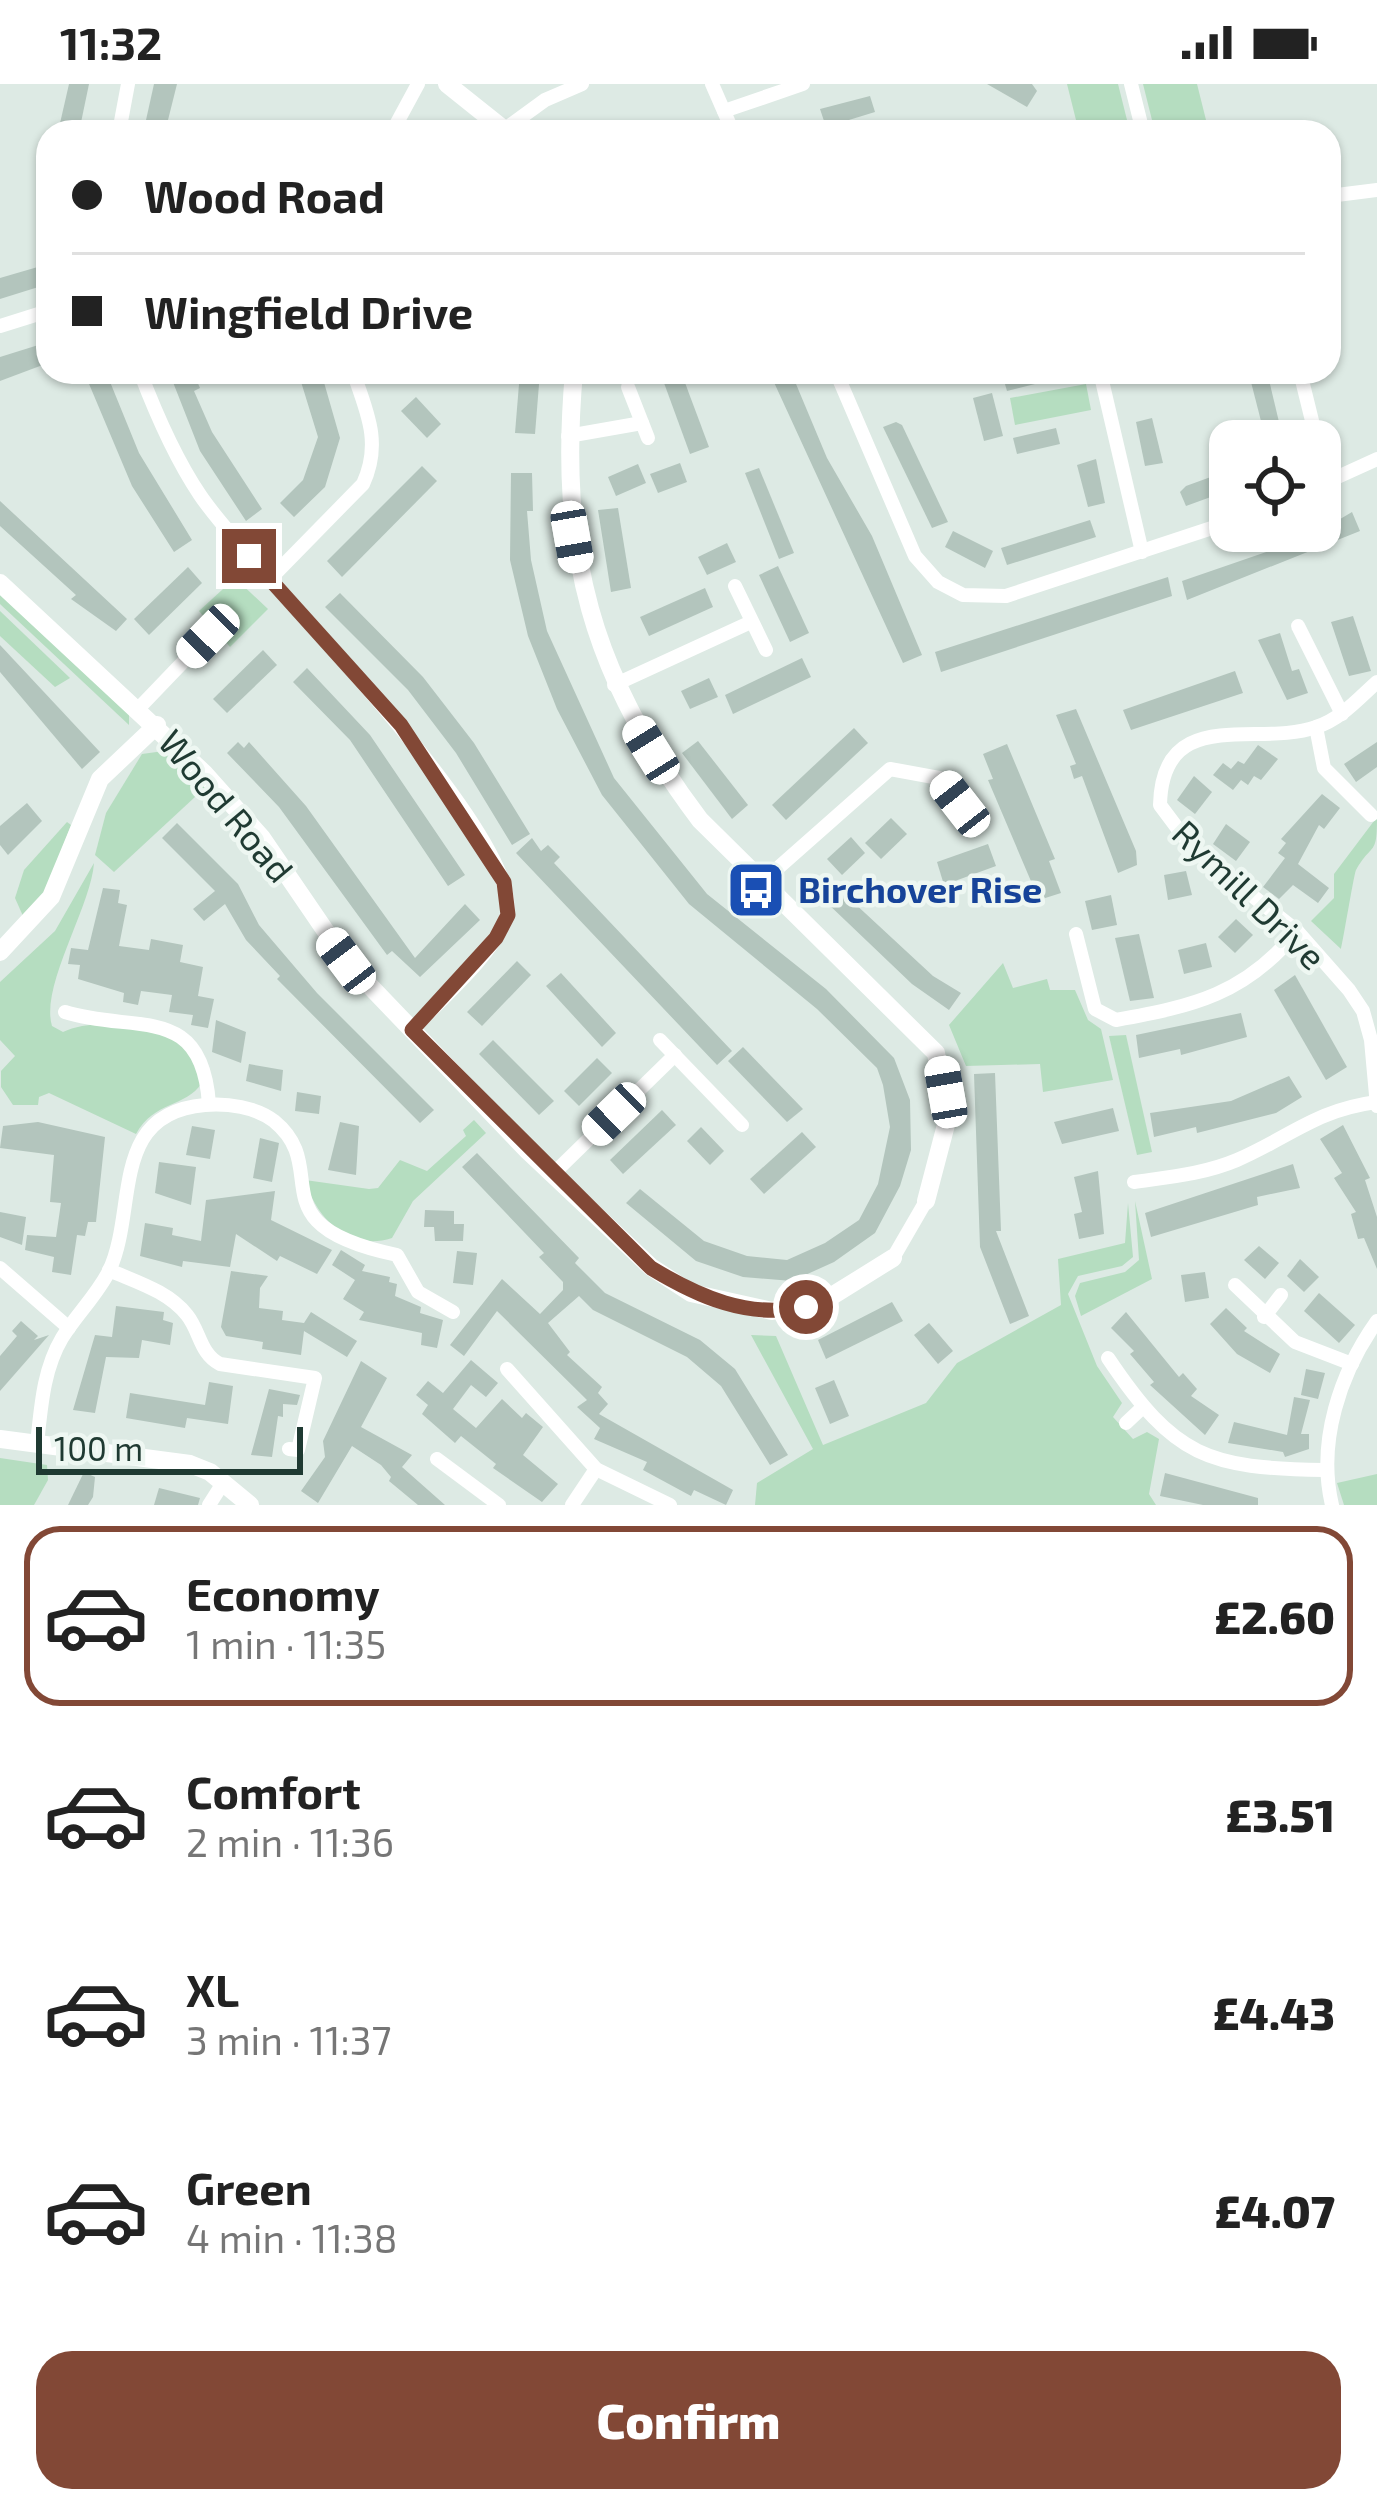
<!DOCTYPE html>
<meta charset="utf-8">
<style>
body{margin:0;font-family:"Exo 2",sans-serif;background:#f2f2f2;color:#222;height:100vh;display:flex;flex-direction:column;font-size:45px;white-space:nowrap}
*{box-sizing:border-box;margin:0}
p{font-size:39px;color:#767676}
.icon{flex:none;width:66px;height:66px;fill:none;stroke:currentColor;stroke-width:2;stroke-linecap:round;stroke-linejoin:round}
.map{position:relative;height:1421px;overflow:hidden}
.sheet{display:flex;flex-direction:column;background:#fff;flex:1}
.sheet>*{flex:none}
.banner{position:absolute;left:36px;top:36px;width:1305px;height:264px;border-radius:36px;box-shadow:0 3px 9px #0004;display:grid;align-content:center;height:264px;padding:0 36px;background:#fff}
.tools{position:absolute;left:1209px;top:336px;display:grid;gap:24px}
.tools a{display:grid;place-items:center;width:132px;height:132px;border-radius:24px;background:#fff;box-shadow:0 3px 9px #0004;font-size:60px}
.scale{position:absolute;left:36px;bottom:30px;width:267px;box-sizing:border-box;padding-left:12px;border:6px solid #1f3a32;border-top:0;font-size:33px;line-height:42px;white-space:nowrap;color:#1f3a32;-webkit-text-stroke:9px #eef7f2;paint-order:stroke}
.end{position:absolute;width:54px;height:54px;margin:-27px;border:15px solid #824836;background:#fff;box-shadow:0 0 0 6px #fff}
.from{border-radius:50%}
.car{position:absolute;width:36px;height:72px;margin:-36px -18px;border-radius:15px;box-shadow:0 0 9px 3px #0007;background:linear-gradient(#fff 24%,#345 0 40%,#fff 0 76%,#345 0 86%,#fff 0)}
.banner b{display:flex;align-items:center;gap:42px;height:114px;font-size:45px}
.banner b+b{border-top:3px solid #e0e0e0}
.banner i{width:30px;height:30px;background:#222}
ul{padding:21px 0 0;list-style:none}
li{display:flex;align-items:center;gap:36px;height:180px;margin:0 24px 18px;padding:0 12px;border:6px solid transparent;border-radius:36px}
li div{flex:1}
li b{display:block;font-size:45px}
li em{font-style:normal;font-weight:800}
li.active{border-color:#824836}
li>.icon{width:108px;height:108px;stroke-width:1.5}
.action{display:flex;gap:24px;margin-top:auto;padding:24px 36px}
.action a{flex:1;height:138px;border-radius:36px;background:#824836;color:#fff;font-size:48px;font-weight:800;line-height:138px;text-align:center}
.status{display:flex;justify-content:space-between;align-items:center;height:84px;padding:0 60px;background:#fff;direction:ltr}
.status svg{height:33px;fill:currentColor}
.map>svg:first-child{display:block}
.green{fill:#b5ddc0}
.building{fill:#b3c5bd}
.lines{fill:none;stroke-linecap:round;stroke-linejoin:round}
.minor{stroke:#fff;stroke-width:14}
.tertiary{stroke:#fff;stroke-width:18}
.route{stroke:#824836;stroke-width:15}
.labels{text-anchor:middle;stroke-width:9;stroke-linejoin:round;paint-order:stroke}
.street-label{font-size:36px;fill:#1f3a32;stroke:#eef7f2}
.transit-label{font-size:36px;font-weight:bold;fill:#164399;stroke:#eef7f2;text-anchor:start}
</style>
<div class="status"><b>11:32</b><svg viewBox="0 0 49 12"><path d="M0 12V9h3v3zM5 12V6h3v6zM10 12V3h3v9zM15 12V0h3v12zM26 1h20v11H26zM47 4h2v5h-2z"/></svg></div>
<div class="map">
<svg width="1377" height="1421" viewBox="0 0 1377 1421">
<rect width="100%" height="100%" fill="#ddeae4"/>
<g class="green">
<polygon points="1067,0 1118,0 1130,48 1079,48"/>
<polygon points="1143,0 1197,0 1209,48 1155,48"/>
<polygon points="1086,300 1091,326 1015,341 1010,314"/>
<polygon points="235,494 268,525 230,563 199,527"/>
<polygon points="0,506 129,626 129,641 0,520"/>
<polygon points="0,527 70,594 55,603 0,552"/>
<polygon points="171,666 209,700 114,788 95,771 106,729 142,670"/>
<path d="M1377 733C1377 773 1373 757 1356 786 1354 790 1344 852 1341 865L1311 837 1334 814V790Z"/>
<polygon points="67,738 71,741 42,818 23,832 15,814 24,786"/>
<path d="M94 779C91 823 40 902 52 942L63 948C95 932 168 940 191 971 196 978 199 990 202 999 185 1024 155 1016 136 1050L49 1009 39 1013 38 1021H13L1 1003V987L15 972 0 956V898L55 847Z"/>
<polygon points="1003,879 1013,904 1047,895 1050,906 1075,906 1088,936 1101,945 1113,996 1043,1008 1040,980 966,982 949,941"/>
<polygon points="1126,951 1152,1068 1137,1071 1109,952"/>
<path d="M474 1036 486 1049 413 1117 392 1154C349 1168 316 1134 305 1096L369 1105 378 1104 400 1076 427 1087 466 1052 463 1046Z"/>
<polygon points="1135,1117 1152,1195 1081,1232 1075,1212 1080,1199 1125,1188 1139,1176"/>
<polygon points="1128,1119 1133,1173 1122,1182 1078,1192 1068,1210 1097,1282 1122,1319 1113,1333 1133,1355 1147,1348 1159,1355 1149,1410 1156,1421 755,1421 757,1399 813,1365 751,1251 776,1252 823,1361 926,1319 957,1279 1061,1221 1058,1175 1125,1159"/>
<polygon points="0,1374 47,1381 48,1396 34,1421 0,1421"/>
<polygon points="1377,1390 1377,1421 1344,1421 1337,1399"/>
</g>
<g class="building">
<polygon points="69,0 89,0 79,48 58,48"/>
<polygon points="154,0 177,0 165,48 144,45"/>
<polygon points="987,0 1032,0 1037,7 1027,23"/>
<polygon points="870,12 875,28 826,43 820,25"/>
<polygon points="48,180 48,200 0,215 0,194"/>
<polygon points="48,258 48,279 0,297 0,273"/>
<polygon points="84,288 106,288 139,369 192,456 174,468 132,402"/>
<polygon points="169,288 193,288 200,304 194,307 212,348 262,425 246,437 200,367"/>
<polygon points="298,288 321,288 340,354 325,403 294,433 280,419 303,396 318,353"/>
<polygon points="520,288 540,288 535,350 515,349"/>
<polygon points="660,288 681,288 709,363 690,370"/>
<polygon points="791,288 827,374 872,452 922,571 903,579 772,294"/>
<polygon points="1063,288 1063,293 1007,307 1002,290"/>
<polygon points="1269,296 1279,338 1262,341 1251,298"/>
<polygon points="992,309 1003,352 984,357 973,314"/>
<polygon points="416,313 441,340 427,354 401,327"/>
<polygon points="1152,334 1163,379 1145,382 1136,338"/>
<polygon points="896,338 902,341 948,438 932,444 883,343"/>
<polygon points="1056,344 1060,360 1017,370 1013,354"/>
<polygon points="1096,375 1105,419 1088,423 1077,381"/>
<polygon points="680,379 687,398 658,409 650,390"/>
<polygon points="638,380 646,399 616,412 608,393"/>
<polygon points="422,382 437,397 342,493 327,477"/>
<polygon points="759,384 794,469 779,475 745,389"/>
<polygon points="1230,386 1230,406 1186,422 1180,408 1186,402"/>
<polygon points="511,389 532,389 533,427 527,427 531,476 547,547 614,694 707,810 826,905 894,974 910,1016 911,1066 900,1102 875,1149 834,1178 792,1197 743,1193 696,1177 626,1119 640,1105 704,1157 747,1172 787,1176 825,1159 859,1136 878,1100 890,1043 883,1001 877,984 817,925 689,820 602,711 557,625 528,552 510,476"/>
<polygon points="0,417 127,535 116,547 71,515 76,511 0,442"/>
<polygon points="618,424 631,504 611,508 598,426"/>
<polygon points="1352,428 1360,447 1187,516 1182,497 1278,464 1276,460 1320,447"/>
<polygon points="1090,436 1096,453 1007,481 1001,464"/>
<polygon points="953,447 993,467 985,484 945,463"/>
<polygon points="727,459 736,478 707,491 698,473"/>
<polygon points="778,482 809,549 790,558 759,491"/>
<polygon points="188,483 202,499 149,551 134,535"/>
<polygon points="1168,493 1172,512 941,588 935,568"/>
<polygon points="705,504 713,523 649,552 640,533"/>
<polygon points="340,509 423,593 474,659 530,750 512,761 456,669 408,606 325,523"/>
<polygon points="1353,532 1371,587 1349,592 1331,538"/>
<polygon points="1280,549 1292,587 1299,585 1308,609 1287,616 1258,556"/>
<polygon points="0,561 100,668 82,685 0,588"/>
<polygon points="263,566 277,581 227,629 213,615"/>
<polygon points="802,574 811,593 733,630 725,611"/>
<polygon points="307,584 370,651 465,791 448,802 350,656 293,598"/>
<polygon points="1235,587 1243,609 1131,646 1123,626"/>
<polygon points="709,594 718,613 690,625 681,607"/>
<polygon points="1076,625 1136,767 1137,781 1118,789 1082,692 1074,695 1070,682 1076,680 1056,631"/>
<polygon points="854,644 868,659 786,736 772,721"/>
<polygon points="698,657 748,721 732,735 682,669"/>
<polygon points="238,658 244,664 249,658 306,722 415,874 465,820 480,836 420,893 392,867 387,871 279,723 227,669"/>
<polygon points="1377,658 1377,683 1356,698 1344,680"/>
<polygon points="1007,660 1055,775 1049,777 1061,809 1039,816 988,696 993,695 983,670"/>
<polygon points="1258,661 1278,675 1261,696 1254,692 1248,701 1241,696 1233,706 1213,691 1223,679 1231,685 1238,677 1244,680"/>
<polygon points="1194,692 1212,708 1195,730 1177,716"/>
<polygon points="1322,710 1340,724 1324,745 1319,741 1298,780 1329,804 1318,819 1293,801 1279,815 1263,803 1285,774 1278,769 1286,759 1281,755"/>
<polygon points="27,719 42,737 8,771 0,761 0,742"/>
<polygon points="891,734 907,750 881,775 865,759"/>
<polygon points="177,739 238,800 259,841 317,909 434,1026 420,1039 277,895 280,892 246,856 225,820 204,837 193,825 215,807 162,754"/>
<polygon points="1226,740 1250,758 1236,777 1213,760"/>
<polygon points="851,753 865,769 842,791 827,775"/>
<polygon points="532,754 541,767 548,761 560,773 554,779 732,967 717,981 516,769"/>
<polygon points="988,760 996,782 944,801 937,778"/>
<polygon points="1186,787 1192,811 1168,816 1164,791"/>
<polygon points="103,804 120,806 118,819 127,821 119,862 149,866 151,855 183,861 180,878 203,883 198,912 214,915 208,944 191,941 193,931 169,928 172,911 141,907 138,921 123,918 124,909 78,895 80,881 68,880 71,864 88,866"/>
<polygon points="838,804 933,892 961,909 949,926 912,900 825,817"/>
<polygon points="1111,811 1117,841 1092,846 1085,817"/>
<polygon points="1236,835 1253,851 1235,869 1218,853"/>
<polygon points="1139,850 1154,914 1130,917 1115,854"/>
<polygon points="1206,859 1212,883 1184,890 1178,866"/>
<polygon points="517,877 531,891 482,942 467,928"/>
<polygon points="561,889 616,949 602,963 546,902"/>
<polygon points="1295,891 1347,983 1326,996 1274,906"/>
<polygon points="1241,929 1247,953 1181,971 1180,965 1139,974 1136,951"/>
<polygon points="216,936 246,948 241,979 212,968"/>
<polygon points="493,956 554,1017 539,1031 479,970"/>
<polygon points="743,963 803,1025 787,1038 728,977"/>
<polygon points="597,974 612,989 579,1022 564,1007"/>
<polygon points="249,980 283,986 281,1007 246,997"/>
<polygon points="995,989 1001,1147 996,1147 1029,1232 1010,1240 980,1163 974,990"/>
<polygon points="1289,992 1302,1013 1276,1029 1197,1049 1196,1043 1154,1053 1150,1029 1231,1017"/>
<polygon points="297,1008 321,1012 319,1030 295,1027"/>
<polygon points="1113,1024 1119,1047 1062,1060 1054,1038"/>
<polygon points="662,1026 676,1041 623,1090 610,1076"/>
<polygon points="38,1038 105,1053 96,1138 88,1138 85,1152 77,1151 71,1191 52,1188 54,1173 25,1166 27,1151 56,1153 61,1119 50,1118 54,1071 0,1064 3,1042"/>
<polygon points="340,1038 359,1042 356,1091 328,1086"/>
<polygon points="1343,1041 1370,1094 1365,1096 1377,1133 1377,1185 1364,1154 1358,1155 1351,1130 1356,1128 1334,1094 1342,1089 1320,1055"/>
<polygon points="192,1042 215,1046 210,1075 186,1071"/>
<polygon points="701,1043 724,1067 710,1081 687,1057"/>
<polygon points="802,1048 816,1063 764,1110 750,1095"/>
<polygon points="260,1054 279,1059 272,1098 253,1094"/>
<polygon points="477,1069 579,1174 575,1179 605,1209 700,1256 735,1285 788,1371 770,1381 721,1302 687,1273 593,1226 579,1212 548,1239 570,1268 567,1271 602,1303 598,1309 608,1320 599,1330 733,1406 726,1421 694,1406 691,1412 643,1386 647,1378 594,1355 600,1344 577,1323 587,1316 497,1227 464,1272 450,1261 502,1195 540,1230 563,1206 563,1198 539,1173 544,1169 462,1083"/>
<polygon points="159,1078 196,1083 191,1121 155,1109"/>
<polygon points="1293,1080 1300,1104 1257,1113 1258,1121 1151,1153 1145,1129"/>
<polygon points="1098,1087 1104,1150 1079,1155 1074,1130 1082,1128 1074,1093"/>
<polygon points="275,1107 271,1136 332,1166 317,1190 280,1172 277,1177 236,1150 230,1183 183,1177 182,1183 140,1172 145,1139 173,1144 172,1151 201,1157 206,1116"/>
<polygon points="425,1126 454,1127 454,1140 464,1140 463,1157 435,1157 434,1143 424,1143"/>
<polygon points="0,1128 26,1133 22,1161 0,1153"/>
<polygon points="1259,1162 1279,1179 1265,1195 1244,1176"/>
<polygon points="341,1166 365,1181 362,1187 390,1193 389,1198 397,1200 395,1212 421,1223 420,1229 443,1236 437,1264 421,1261 422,1249 359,1236 364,1228 343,1215 355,1196 332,1181"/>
<polygon points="457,1167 477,1169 473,1201 453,1199"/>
<polygon points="1300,1175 1319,1193 1304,1208 1287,1192"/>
<polygon points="231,1187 268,1192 260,1204 259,1224 283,1227 282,1236 304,1239 311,1228 357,1257 347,1273 304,1247 301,1271 262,1265 263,1258 226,1252 221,1243"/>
<polygon points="1205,1188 1209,1214 1185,1218 1181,1191"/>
<polygon points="1319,1209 1355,1241 1339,1259 1304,1227"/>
<polygon points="892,1218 903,1237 826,1275 818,1256"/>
<polygon points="116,1222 164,1228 163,1236 173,1239 170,1261 142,1256 139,1274 106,1273 95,1329 73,1326 95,1251 112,1253"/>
<polygon points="1226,1224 1247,1244 1244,1247 1280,1270 1270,1289 1237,1270 1210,1240"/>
<polygon points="1126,1228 1179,1293 1183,1289 1197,1305 1191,1312 1219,1331 1205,1351 1150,1301 1154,1298 1130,1270 1134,1267 1111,1244"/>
<polygon points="21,1237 38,1252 34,1256 49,1251 0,1307 0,1272 17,1252 12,1247"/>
<polygon points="929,1239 953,1267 938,1280 914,1251"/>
<polygon points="471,1276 498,1299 486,1313 471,1301 453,1325 476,1344 502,1315 522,1334 526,1329 543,1343 523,1371 558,1400 542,1418 493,1384 496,1380 461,1352 455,1359 422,1330 428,1321 416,1311 428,1297 443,1309"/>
<polygon points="361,1277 387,1294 361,1343 412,1371 402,1383 445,1421 418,1421 389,1397 391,1393 381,1381 352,1362 318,1419 301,1407 325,1373 323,1357"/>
<polygon points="1306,1285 1325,1289 1318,1315 1301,1311"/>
<polygon points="834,1296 849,1332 830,1340 815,1304"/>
<polygon points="209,1298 233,1302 228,1340 187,1334 185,1344 126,1334 130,1309 205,1321"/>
<polygon points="269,1305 300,1311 297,1321 283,1320 283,1333 278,1332 272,1373 251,1371"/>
<polygon points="1294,1313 1310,1316 1301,1350 1309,1350 1309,1365 1285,1373 1283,1368 1228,1359 1234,1338 1287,1351"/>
<polygon points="84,1388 95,1393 93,1413 88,1421 68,1421"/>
<polygon points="1165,1389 1258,1414 1258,1421 1203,1421 1160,1412"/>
<polygon points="159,1404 200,1414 198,1421 154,1421"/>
</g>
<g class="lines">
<g class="minor">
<polyline points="712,0 733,48"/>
<polyline points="1131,0 1143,48"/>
<polyline points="724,27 803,0"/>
<polyline points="505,45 545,16 582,0"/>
<polyline points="119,48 128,0"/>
<polyline points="392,48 418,0"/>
<polyline points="1329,112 1377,106"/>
<polyline points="0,242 48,227"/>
<path d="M140 288C156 330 175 374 200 411 250 486 531 754 506 834 495 869 438 918 412 946"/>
<polyline points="836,288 915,472 938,498 963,511 1006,512 1230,438"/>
<polyline points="1100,288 1142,468"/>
<polyline points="1300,288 1317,357"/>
<polyline points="628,303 648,354"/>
<polyline points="568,352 642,339"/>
<polyline points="1320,367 1329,397"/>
<polyline points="1320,401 1377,375"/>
<path d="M268 497 363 400C382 359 367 328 353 288"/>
<polyline points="735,502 766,566"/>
<polyline points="1298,542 1342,630"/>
<path d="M1377 598C1358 615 1341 635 1316 643 1258 664 1162 620 1160 721L1193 765 1297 847 1349 906 1363 927 1371 956 1377 1022"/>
<polyline points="614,601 751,538"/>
<polyline points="139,624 208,552"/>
<polyline points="1316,643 1324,684 1371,731"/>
<polyline points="761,799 890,685 939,694 960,720"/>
<path d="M1076 850 1095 925 1116 936C1194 922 1246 910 1297 847"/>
<path d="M65 928C135 950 202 918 209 1020"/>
<polyline points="660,956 742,1041"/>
<polyline points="553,1090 675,971"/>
<path d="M1134 1098C1169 1093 1204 1090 1237 1076 1290 1053 1316 1026 1377 1018"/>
<polyline points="893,1174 926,1117"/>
<polyline points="0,1184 69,1244"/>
<path d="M109 1186C136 1198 168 1207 187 1231 200 1247 200 1270 220 1280L315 1294 298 1366 289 1365"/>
<polyline points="1235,1201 1295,1258 1352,1280"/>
<polyline points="1264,1233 1281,1211"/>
<path d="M1108 1274C1175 1374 1208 1384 1324 1386"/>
<polyline points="507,1285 596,1385 670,1421"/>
<polyline points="1126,1339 1143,1323"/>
<path d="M37 1360C41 1324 43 1286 62 1254 76 1231 97 1211 109 1187 138 1126 108 1029 205 1021 227 1019 256 1023 274 1037 334 1086 253 1141 397 1171L418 1208 453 1228"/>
<polyline points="437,1375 499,1421"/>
<polyline points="209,1421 223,1399"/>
<polyline points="572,1421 596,1385"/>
<path d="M1332 1421C1317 1358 1340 1289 1377 1237"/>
</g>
<g class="tertiary">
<polyline points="447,0 507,48"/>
<path d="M574 288C558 467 591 592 700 736L936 969 947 1037 926 1117"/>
<polyline points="0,499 204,689 262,754 346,877 528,1067 651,1183 691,1209 772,1227 827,1215 893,1174"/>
<polyline points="0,868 51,813 100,695 157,641"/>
<polyline points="0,1355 190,1380 210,1388 250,1421"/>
</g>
</g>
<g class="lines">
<path class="route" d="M249 472 401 641 504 798 508 831 496 854 412 946 651 1184C699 1213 748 1235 806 1223"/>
</g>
<defs>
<symbol id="bus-square" viewBox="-11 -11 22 22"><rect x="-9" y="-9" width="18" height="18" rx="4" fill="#1a4fb4" stroke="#eef7f2"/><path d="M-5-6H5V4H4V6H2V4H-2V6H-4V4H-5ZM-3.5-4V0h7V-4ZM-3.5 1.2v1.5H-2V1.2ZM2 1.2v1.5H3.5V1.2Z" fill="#fff"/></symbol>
</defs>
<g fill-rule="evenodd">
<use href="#bus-square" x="723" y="773" width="66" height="66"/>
</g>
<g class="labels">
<g class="street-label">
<text transform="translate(226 722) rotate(50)" y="13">Wood Road</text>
<text transform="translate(1249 811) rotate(44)" y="13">Rymill Drive</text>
</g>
<g class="transit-label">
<text x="798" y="819">Birchover Rise</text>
</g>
</g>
</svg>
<div class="tools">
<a><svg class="icon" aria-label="locate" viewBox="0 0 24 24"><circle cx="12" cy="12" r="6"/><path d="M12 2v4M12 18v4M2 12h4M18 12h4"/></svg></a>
</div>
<div class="scale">100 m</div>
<i class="end from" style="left:806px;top:1223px"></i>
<i class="end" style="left:249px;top:472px"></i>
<i class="car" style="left:572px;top:453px;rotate:170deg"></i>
<i class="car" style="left:208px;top:552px;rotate:224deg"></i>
<i class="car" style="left:651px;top:666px;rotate:328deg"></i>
<i class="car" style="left:960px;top:720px;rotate:322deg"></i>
<i class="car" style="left:346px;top:877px;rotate:323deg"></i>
<i class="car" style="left:946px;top:1008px;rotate:350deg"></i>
<i class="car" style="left:614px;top:1030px;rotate:226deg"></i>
<div class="banner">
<b><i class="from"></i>Wood Road</b>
<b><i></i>Wingfield Drive</b>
</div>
</div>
<section class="sheet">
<ul>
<li class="active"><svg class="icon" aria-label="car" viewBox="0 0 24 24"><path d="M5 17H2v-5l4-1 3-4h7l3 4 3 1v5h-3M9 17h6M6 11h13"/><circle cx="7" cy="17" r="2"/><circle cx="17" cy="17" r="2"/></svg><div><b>Economy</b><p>1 min · 11:35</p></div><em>£2.60</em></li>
<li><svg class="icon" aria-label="car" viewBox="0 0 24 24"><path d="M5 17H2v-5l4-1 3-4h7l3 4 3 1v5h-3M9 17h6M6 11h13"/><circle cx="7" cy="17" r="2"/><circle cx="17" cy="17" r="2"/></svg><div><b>Comfort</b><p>2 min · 11:36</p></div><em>£3.51</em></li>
<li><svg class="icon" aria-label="car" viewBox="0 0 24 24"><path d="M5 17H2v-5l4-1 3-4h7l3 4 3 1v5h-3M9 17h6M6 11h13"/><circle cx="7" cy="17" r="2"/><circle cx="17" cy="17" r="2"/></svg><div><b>XL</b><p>3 min · 11:37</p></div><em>£4.43</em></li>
<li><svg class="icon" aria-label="car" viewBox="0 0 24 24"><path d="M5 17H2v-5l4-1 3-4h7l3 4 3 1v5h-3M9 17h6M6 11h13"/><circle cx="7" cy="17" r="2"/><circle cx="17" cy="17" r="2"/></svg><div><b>Green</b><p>4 min · 11:38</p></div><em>£4.07</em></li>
</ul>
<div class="action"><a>Confirm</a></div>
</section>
